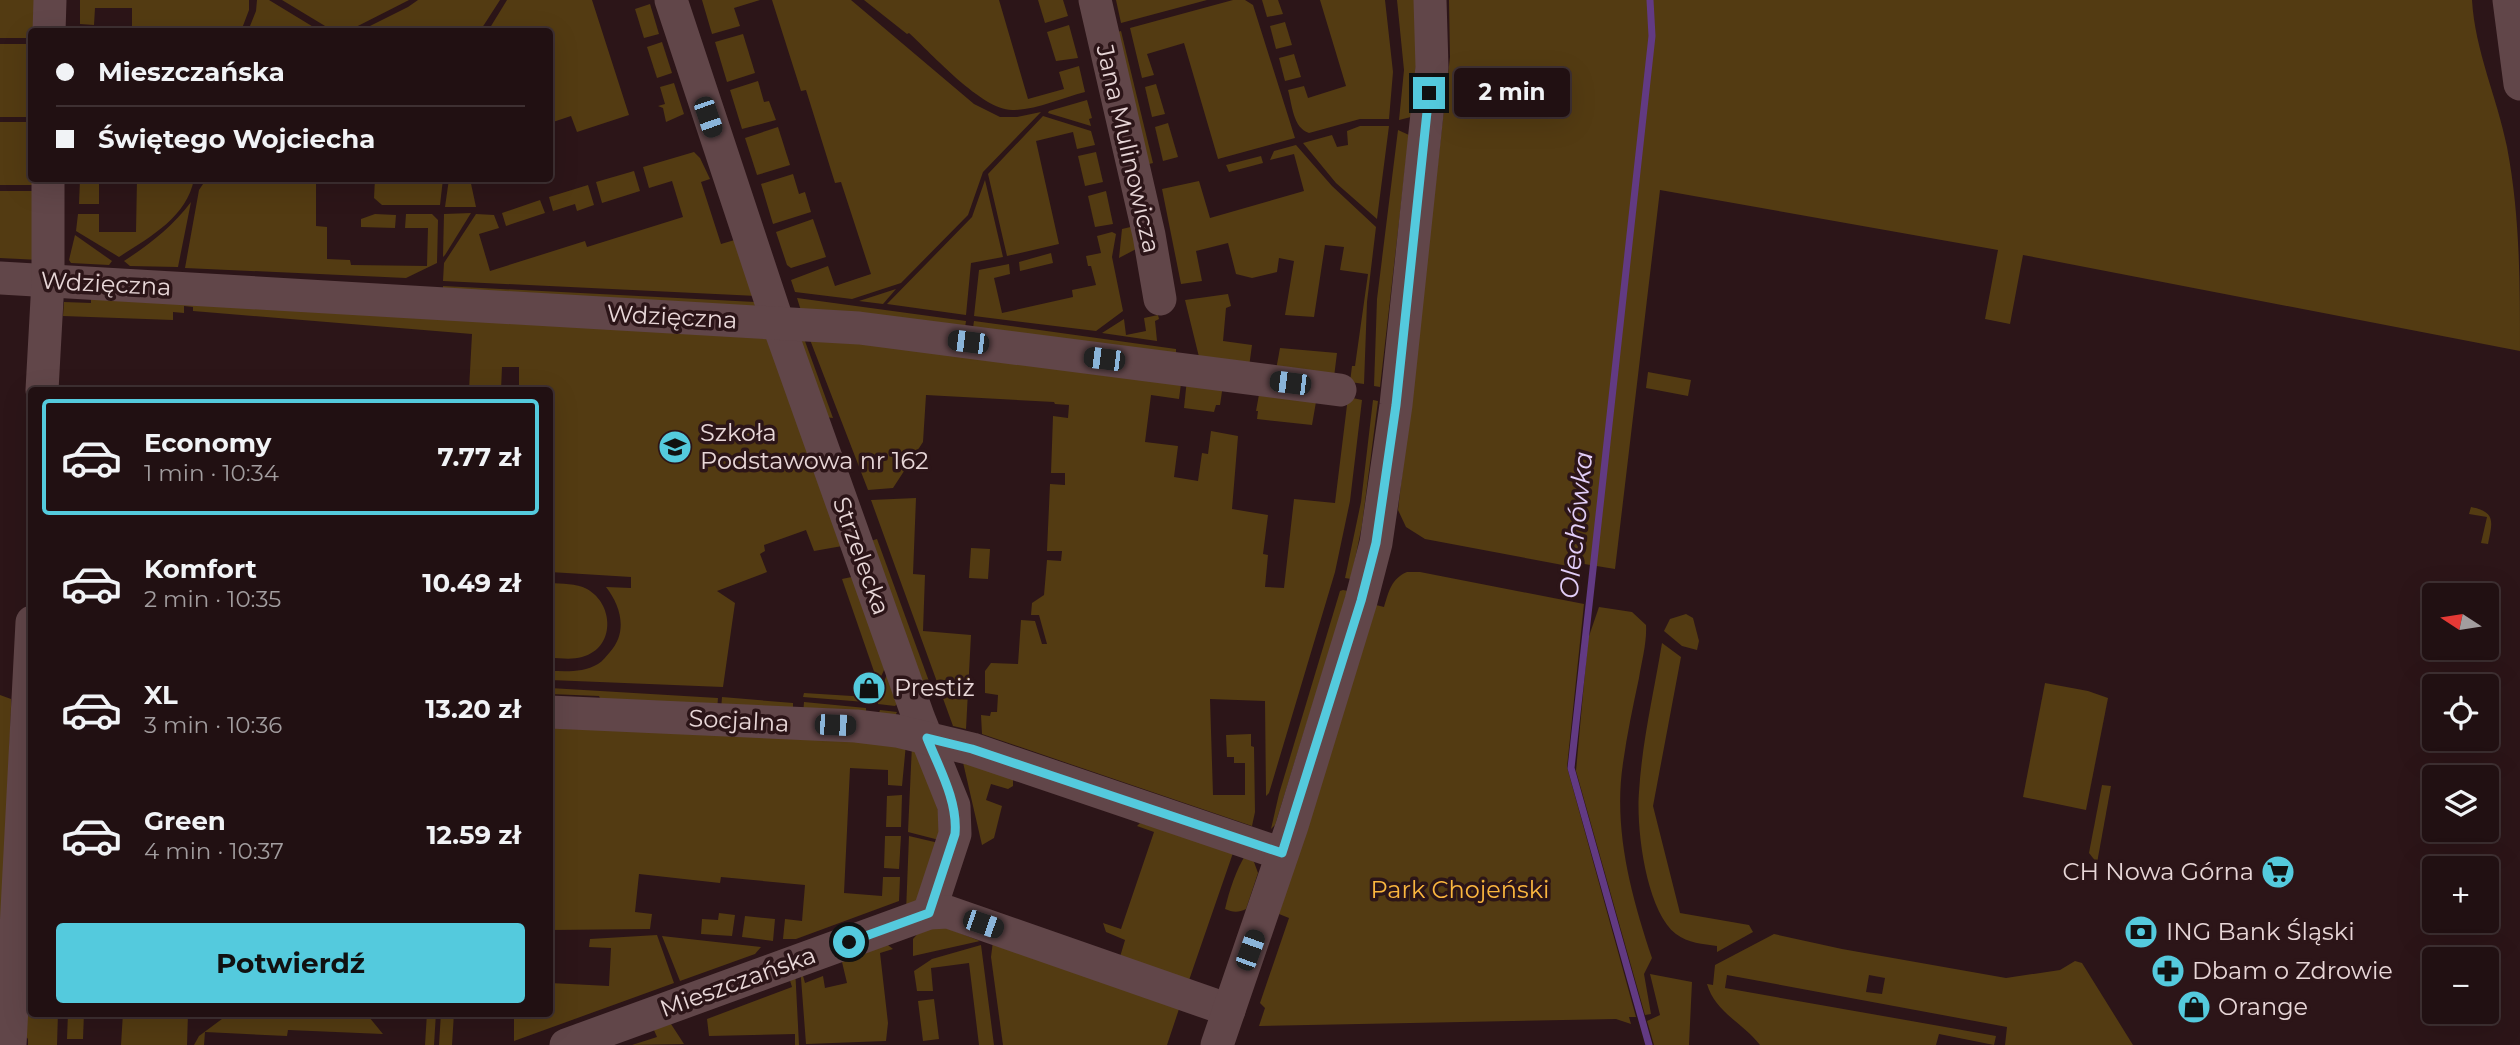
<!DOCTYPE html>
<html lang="pl">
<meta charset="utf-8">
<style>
body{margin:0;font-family:Montserrat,sans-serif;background:#29191b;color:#f1f3f6;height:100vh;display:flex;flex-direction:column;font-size:26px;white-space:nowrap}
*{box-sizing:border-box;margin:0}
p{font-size:23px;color:#a29d9f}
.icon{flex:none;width:38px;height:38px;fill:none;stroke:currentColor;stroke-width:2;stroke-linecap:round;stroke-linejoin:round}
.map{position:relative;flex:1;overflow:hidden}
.drawer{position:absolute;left:28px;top:387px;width:525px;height:630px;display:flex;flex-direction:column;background:#211012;border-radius:7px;box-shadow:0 7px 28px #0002,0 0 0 2px #3e3032}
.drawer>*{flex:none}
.banner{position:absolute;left:28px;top:28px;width:525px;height:154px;border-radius:7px;box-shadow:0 7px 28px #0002,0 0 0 2px #3e3032;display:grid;align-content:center;height:154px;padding:0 28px;background:#211012}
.needle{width:46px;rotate:282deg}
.fabs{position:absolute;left:2422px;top:583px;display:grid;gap:14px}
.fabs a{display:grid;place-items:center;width:77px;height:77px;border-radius:7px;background:#211012;box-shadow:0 7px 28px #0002,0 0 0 2px #3e3032;font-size:35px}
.end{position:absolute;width:32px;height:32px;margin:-16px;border:9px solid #54cadd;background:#111;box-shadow:0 0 0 4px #111}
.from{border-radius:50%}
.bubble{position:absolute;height:49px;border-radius:7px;background:#211012;box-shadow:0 7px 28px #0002,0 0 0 2px #3e3032;font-size:23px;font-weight:700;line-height:49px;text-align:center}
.car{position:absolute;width:21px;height:42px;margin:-21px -10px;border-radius:9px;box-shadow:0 0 5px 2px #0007;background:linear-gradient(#222 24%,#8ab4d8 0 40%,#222 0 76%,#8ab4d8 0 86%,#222 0)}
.banner b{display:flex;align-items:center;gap:24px;height:66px;font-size:26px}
.banner b+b{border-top:2px solid #3e3032}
.banner i{width:18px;height:18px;background:#f1f3f6}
ul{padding:12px 0 0;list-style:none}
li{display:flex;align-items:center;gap:21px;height:116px;margin:0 14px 10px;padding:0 14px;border:4px solid transparent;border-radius:7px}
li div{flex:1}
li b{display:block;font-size:26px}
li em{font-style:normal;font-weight:700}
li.selected{border-color:#54cadd}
li>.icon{width:63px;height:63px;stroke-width:1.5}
.button{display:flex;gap:14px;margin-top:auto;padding:14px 28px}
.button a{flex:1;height:80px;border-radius:7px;background:#54cadd;color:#111;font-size:28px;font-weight:700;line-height:80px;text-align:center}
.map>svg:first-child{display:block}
.green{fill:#533b12;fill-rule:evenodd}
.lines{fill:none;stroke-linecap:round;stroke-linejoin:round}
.stream{stroke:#623a83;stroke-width:7}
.minor{stroke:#614649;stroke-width:33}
.route{stroke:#54cadd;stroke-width:9}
.labels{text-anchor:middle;stroke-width:7;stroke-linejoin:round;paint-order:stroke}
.street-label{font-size:24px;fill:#e8d7d8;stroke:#2c1518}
.poi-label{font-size:24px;fill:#e8d7d8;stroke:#2c1518;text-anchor:start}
.park-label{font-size:24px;fill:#fbb63f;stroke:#2c1518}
.water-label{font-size:26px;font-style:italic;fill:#e2cef8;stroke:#2c1518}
</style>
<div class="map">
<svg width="2520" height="1045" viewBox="0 0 2520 1045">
<rect width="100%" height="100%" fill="#2c1518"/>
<g class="green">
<polygon points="0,0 42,0 41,31 32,32 31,38 0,38"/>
<polygon points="80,0 249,0 249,10 241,31 132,31 132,8 95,8 94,25 80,24"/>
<polygon points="257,0 269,0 320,31 248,31 256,11"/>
<polygon points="282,0 409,0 348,31 335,32"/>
<polygon points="418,0 500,0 480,31 360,31 408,7"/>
<polygon points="507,0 592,0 629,115 577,132 571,116 550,123 550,32 488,31"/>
<polygon points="702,0 760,0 734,8 740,26 712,34"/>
<polygon points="772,0 851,0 974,104 1000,117 1017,117 1041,112 983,172 968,215 901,283 852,299 795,292 791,280 828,266 835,286 871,274 841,182 835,183 806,90 801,91"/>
<path d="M864 0H999L1028 99 1064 89 1059 72 1079 66 1085 92C1062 98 1036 110 1012 110 982 110 932 54 909 33L907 34Z"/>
<polygon points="1038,0 1063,0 1068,16 1045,23"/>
<polygon points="1116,0 1207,0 1121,23"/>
<polygon points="1233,0 1245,0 1253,5 1295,138 1218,159 1184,43 1147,54 1154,75 1142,78 1130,28"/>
<polygon points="1262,0 1278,0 1283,14 1267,17"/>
<path d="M1320 0H1385L1393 72 1389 119H1360L1309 133C1293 128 1292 104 1288 90L1304 86 1308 98 1346 86Z"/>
<polygon points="1397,0 1414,0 1418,45 1411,117 1399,120 1404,70"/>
<path d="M1449 0H2472C2475 51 2497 97 2507 147 2520 215 2520 282 2520 351L2023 255 2010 324 1985 319 1998 250 1660 190 1615 569 1572 562 1568 566 1425 539 1406 527 1398 510 1450 57Z"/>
<polygon points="650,4 659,34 644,38 635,9"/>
<polygon points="1285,22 1292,45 1276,49 1270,26"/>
<polygon points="1069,25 1078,58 1056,61 1047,32"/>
<polygon points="1121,31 1153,163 1145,165 1114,33"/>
<polygon points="743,34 755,73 727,82 715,42"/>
<polygon points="662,42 672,73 657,78 647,47"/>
<rect x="0" y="44" width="31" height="73"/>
<polygon points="1294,54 1301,77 1285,81 1279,58"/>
<polygon points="758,81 764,102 769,101 776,120 742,129 730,90"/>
<polygon points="674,83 684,114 666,122 663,108 658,106 665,104 660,87"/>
<polygon points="1156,84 1165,114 1152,117 1145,87"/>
<polygon points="1087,100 1092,118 1089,119 1091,126 1048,113 1049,111"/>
<polygon points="1043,116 1091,131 1095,145 1077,149 1073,132 1036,141 1059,244 1007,256 988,174"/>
<polygon points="0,122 31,122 32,178 41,185 0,185"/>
<polygon points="1168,123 1178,157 1163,161 1155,127"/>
<polygon points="1360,126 1389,126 1377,219 1336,183 1303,143 1332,135 1337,147 1348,145 1347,131"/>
<polygon points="778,127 790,165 757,175 745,138"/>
<polygon points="1398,130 1409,135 1380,387 1374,386 1377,299"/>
<polygon points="1296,145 1332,186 1376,227 1367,302 1364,384 1350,382 1352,366 1355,366 1368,274 1340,270 1344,247 1325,245 1314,317 1285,315 1294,261 1279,258 1277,272 1252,278 1236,274 1228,243 1196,251 1202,281 1181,284 1162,189 1199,181 1210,218 1304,191 1294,154 1270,160 1274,151"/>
<polygon points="694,152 700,158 710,179 701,182 721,244 738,239 757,296 443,281 444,263 476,214 494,215 499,228 479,234 490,271 585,241 587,247 683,217 672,181 649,188 643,167"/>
<polygon points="1096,152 1103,182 1085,186 1078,156"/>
<polygon points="1261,156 1263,163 1229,172 1226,165"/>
<polygon points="634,171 640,191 602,203 596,182"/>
<polygon points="793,174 799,194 805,192 811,212 773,224 761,184"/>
<polygon points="207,178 316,179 316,226 327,227 327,259 350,260 351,265 427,266 428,228 405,228 406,214 432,214 438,220 437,263 406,278 185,268 199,190"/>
<polygon points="80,179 99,179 99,204 79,204"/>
<path d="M137 179H194C187 217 150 237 119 257L76 231 78 214H99V232H136Z"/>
<polygon points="375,179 443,179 440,205 382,205 374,198"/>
<polygon points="449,179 470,179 476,207 445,207"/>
<polygon points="985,180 1003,257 971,263 966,315 887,304 972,217"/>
<polygon points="588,185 594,205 577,211 575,204 553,211 549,197"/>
<polygon points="0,191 39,191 40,260 0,258"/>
<polygon points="1106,191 1113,224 1095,227 1088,196"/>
<polygon points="540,200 545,213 506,226 502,213"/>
<path d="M191 202 178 267 130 266 124 261C150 244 172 227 191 202Z"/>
<polygon points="471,213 445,255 443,257 444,214"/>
<polygon points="375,214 396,215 395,228 361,227 361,219"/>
<polygon points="813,219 826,257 791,268 787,265 776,232"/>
<polygon points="1139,225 1138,248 1119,258 1122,229"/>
<polygon points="1112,232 1116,234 1112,257 1123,311 1096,331 974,316 979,270 1009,264 1010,274 994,278 1002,313 1073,297 1072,290 1096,285 1091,266 1088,266 1086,256 1101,253 1097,236"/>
<polygon points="75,235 112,261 109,265 71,263 69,260"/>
<polygon points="1051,253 1053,263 1020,271 1019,262"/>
<polygon points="443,286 755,302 762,314 443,298"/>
<polygon points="896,289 883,304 859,301"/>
<path d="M91 292 767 332 848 545 814 551 806 530 764 545 765 551 760 554 767 572 717 591 735 603 723 687 550 680V671C566 671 583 673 598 664 603 661 606 656 610 652 628 632 621 606 606 587L631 588V577L550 572V390H519V367H502L501 390H469L472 334 193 311V307L184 306V313L173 312V320L63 316 64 302 91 303Z"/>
<polygon points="1228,294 1231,306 1226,308 1223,341 1252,345 1249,367 1200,361 1185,300"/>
<polygon points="797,298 966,321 964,334 803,317"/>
<polygon points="1158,315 1159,319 1155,321 1157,341 1102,333 1124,319 1126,335 1146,331 1144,318"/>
<polygon points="974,321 1176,349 1176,360 972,335"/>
<polygon points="807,332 1182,376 1179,399 1151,395 1145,442 1178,446 1174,477 1198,481 1202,453 1208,454 1211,431 1238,436 1232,509 1268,515 1263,554 1268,555 1265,587 1284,588 1294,499 1335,503 1348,397 1362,400 1350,501 1335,572 1269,793 1266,796 1265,701 1210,699 1213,795 1245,795 1245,763 1234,763 1234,757 1227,757 1226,735 1251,734 1251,746 1254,747 1255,812 1252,826 982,734 981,715 990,716 991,712 997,712 998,695 985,693 985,671 991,663 1018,664 1021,620 1035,621 1042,644 1047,644 1039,615 1031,615 1032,603 1044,595 1047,560 1061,561 1062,551 1047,551 1050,484 1065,485 1065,473 1051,473 1053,416 1068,418 1069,405 1055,404 1054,402 926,395 923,442 893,488 868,490"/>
<polygon points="802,333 833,418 817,416 793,342"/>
<polygon points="1280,348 1337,353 1334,377 1276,370"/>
<polygon points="1648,372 1691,380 1688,396 1646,388"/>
<polygon points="1187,379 1223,385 1220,405 1216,405 1214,412 1184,408"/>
<polygon points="1260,389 1317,396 1312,425 1257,419 1258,411 1256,411"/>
<polygon points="1373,400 1378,401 1362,525 1351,579 1345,578 1361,502"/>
<polygon points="916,498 913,574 925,575 923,631 971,635 966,729 953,726 871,500"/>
<path d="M2471 507C2497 512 2492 523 2488 544L2481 543 2487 517 2469 514Z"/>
<polygon points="877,539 930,684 929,691 919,694 864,543"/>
<polygon points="971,548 990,549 988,579 969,578"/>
<path d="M1407 572H1420L1584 604 1567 767 1636 1017H1629L1631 1024 1616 1019 1259 1026 1265 1008 1260 1003 1289 918 1279 914 1376 605 1384 607C1389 591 1391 579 1407 572Z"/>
<polygon points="861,575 890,657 878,683 842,579"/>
<path d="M550 583C562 584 576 583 587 589 614 604 616 648 582 657 572 660 560 658 550 658Z"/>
<polygon points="1343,590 1348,591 1275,825 1271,829 1279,794 1340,591"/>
<path d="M1599 607 1632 612 1646 625C1647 642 1642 660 1639 678 1633 706 1627 734 1623 763 1613 829 1631 895 1652 958L1644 974 1651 1014 1645 1015 1576 771 1588 639Z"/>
<polygon points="1686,614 1693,618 1699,641 1697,650 1682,646 1664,631 1670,619"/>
<path d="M1662 643 1681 657 1653 806 1680 913 1749 925 1753 932 1717 952V946C1703 944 1688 943 1676 934 1646 911 1636 828 1639 792 1642 742 1654 692 1662 643Z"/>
<polygon points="890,667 902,699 895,706 878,704 877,699"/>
<polygon points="2045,683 2088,691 2108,698 2086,810 2023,797"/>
<polygon points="550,688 718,698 717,710 603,705 599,696 550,694"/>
<polygon points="804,693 868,697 865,702 803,697"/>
<polygon points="0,695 11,699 11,707 0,1010"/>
<polygon points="722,697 793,703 793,714 721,710"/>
<polygon points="804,702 866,708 866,711 879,713 880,710 897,712 895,716 803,715"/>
<polygon points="550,722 906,744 902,786 888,785 888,770 850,768 844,893 882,896 883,877 900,877 899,901 796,939 783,939 785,919 802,921 805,885 721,877 720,883 639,874 635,912 652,914 650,929 550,930 550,814 552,764 550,764"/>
<polygon points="912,745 929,754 943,841 908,832"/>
<polygon points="962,758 1013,778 1013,786 1008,789 991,784 986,800 1002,806 994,838 982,845"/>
<polygon points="2102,785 2111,786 2097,863 2089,853"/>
<polygon points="902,795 901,827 886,827 887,796"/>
<polygon points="1140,823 1234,850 1187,986 1120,957 1125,940 1106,932 1103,923 1121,929 1154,832 1137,826"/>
<polygon points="885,836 901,836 899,869 884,868"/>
<polygon points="909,836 943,844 922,906 906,912"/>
<path d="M1246 854 1254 862 1258 873 1246 909C1238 913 1232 912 1225 909 1229 891 1236 870 1246 854Z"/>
<polygon points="719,913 735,915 732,936 701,934 702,919 718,920"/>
<polygon points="745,916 775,919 773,941 742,937"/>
<polygon points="929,921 980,941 913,956 913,939"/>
<path d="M1774 934 1842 949 2006 978 2060 970 2075 961 2082 963 2133 1045H2005L2007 1027 1727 975 1725 988 1996 1036 1994 1045 1939 1034 1936 1045H1760C1743 1023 1715 1012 1707 984L1713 985 1715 965ZM1869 975 1885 978 1882 994 1866 992Z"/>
<polygon points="657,935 674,983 514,1041 514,1013 550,1013 550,983 609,986 611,948 589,947 590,939"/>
<polygon points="662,936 761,947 755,954 680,981"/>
<polygon points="993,941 1182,1000 1167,1045 1003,1045 991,957"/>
<polygon points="884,942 893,949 880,953 888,1023 886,1041 806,1044 800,965 805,983 823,976 825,988 847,983 842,962"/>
<polygon points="981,945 994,1045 979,1045 969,963 931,968 933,991 917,991 914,971 932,959"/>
<polygon points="795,967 799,1045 795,1045 795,1034 709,1036 707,1019 792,987 787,971"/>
<polygon points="1650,974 1692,982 1689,1045 1654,1045 1647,1021 1660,1015"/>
<polygon points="934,999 939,1039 923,1041 918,1001"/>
<polygon points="20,1000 31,1001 32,1013 58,1013 57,1045 28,1045 28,1039 18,1027"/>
<polygon points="68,1013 84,1013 83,1039 67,1039"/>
<polygon points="123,1013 188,1013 187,1045 121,1045"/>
<polygon points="230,1013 369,1013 369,1017 383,1034 288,1030 287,1036 205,1032 204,1045 194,1045 199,1036"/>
<polygon points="427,1013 436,1013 434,1045 425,1045"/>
<polygon points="441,1013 454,1013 452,1045 439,1045"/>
<polygon points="650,1021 671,1024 684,1044 632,1045 657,1037"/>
</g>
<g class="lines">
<polyline class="stream" points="1649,1045 1571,768 1652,36 1650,0"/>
<g class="minor">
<polyline points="671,0 778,323 919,719 954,806 955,834 929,913"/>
<polyline points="1095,0 1149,235 1160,299"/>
<polyline points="2509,0 2520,84"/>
<polyline points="49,32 50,0"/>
<polyline points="0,278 859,328 1340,390"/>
<polyline points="42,390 48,281 48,178"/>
<polyline points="550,712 856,726 897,731 972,749 1282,854"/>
<polyline points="10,1045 32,622"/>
<polyline points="566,1045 929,913 948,912 1229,1010"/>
<polyline points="1217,1045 1292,826 1361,601 1376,543 1396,405 1432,67 1430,0"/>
</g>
</g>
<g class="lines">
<path class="route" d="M849 942 929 913 955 834C958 801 939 768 927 738L972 749 1282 853 1361 601 1376 543 1396 405 1429 93"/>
</g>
<defs>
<symbol id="school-disc" viewBox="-11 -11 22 22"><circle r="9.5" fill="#54cadd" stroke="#2c1518"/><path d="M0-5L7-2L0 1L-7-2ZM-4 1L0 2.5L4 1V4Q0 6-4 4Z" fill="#111"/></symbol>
<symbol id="shop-disc" viewBox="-11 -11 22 22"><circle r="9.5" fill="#54cadd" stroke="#2c1518"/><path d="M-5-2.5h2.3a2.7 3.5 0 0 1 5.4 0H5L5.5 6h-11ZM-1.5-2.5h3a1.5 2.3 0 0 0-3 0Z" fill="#111"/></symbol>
<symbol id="supermarket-disc" viewBox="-11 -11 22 22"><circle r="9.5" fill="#54cadd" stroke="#2c1518"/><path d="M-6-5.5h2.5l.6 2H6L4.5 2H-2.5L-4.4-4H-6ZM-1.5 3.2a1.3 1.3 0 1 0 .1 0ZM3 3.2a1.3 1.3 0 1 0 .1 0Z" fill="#111"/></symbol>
<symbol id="bank-disc" viewBox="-11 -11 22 22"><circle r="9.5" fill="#54cadd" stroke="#2c1518"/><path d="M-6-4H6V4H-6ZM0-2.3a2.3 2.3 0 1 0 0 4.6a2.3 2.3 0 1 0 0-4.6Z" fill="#111"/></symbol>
<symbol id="pharmacy-disc" viewBox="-11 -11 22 22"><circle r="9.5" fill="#54cadd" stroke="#2c1518"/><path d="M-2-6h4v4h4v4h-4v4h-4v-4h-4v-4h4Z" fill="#111"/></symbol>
</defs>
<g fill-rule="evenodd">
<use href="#school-disc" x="656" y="428" width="38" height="38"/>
<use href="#shop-disc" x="850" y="669" width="38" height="38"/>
<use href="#supermarket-disc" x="2259" y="853" width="38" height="38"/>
<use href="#bank-disc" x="2122" y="913" width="38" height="38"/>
<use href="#pharmacy-disc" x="2149" y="952" width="38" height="38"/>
<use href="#shop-disc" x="2175" y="988" width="38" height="38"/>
</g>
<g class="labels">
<g class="street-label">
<text transform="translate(1128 149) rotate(77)" y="8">Jana Mulinowicza</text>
<text transform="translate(106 284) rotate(3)" y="8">Wdzięczna</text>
<text transform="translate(672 317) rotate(3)" y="8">Wdzięczna</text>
<text transform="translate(861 556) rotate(70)" y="8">Strzelecka</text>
<text transform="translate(739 721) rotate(3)" y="8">Socjalna</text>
<text transform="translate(738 982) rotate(-20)" y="8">Mieszczańska</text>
</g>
<g class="poi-label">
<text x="700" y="441">Szkoła<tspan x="700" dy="28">Podstawowa nr 162</tspan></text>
<text x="894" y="696">Prestiż</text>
<text x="2254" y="880" text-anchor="end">CH Nowa Górna</text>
<text x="2166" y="940">ING Bank Śląski</text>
<text x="2192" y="979">Dbam o Zdrowie</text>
<text x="2218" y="1015">Orange</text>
</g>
<g class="park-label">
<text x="1460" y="898">Park Chojeński</text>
</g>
<g class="water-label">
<text transform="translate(1576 525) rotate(-84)" y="9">Olechówka</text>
</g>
</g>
</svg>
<div class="fabs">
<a><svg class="needle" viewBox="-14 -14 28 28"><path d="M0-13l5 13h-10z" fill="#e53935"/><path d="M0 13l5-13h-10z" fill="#a29d9f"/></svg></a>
<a><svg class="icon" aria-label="locate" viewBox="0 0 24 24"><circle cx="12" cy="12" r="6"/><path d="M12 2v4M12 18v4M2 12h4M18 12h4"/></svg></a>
<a><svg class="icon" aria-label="layers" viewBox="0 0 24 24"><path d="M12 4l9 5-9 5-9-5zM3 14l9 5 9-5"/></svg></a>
<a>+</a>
<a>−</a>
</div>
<i class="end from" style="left:849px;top:942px"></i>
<i class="end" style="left:1429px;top:93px"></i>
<div class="bubble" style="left:1454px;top:68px;width:116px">2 min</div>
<i class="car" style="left:708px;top:117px;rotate:161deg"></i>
<i class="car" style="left:968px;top:342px;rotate:277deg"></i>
<i class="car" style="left:1104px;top:359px;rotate:277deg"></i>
<i class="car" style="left:1290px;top:383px;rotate:277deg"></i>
<i class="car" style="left:835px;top:725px;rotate:92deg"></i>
<i class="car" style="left:983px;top:924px;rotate:109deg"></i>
<i class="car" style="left:1250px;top:950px;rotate:20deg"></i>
<div class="banner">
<b><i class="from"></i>Mieszczańska</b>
<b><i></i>Świętego Wojciecha</b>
</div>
<section class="drawer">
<ul>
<li class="selected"><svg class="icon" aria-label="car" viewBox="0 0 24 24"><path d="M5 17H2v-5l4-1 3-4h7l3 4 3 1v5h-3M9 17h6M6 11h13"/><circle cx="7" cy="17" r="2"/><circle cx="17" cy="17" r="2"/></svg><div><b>Economy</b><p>1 min · 10:34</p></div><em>7.77 zł</em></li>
<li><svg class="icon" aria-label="car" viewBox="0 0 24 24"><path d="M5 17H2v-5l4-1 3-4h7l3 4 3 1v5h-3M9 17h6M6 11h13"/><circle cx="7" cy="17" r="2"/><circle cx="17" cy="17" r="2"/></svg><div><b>Komfort</b><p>2 min · 10:35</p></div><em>10.49 zł</em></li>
<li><svg class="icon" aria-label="car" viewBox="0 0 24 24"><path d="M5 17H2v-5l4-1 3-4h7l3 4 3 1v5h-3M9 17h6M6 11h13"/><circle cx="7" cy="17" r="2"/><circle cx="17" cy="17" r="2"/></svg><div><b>XL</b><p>3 min · 10:36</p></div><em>13.20 zł</em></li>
<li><svg class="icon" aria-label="car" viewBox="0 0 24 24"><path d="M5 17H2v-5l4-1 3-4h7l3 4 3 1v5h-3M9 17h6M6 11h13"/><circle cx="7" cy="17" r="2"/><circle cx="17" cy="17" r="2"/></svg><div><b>Green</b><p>4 min · 10:37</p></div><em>12.59 zł</em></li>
</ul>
<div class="button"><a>Potwierdź</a></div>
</section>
</div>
